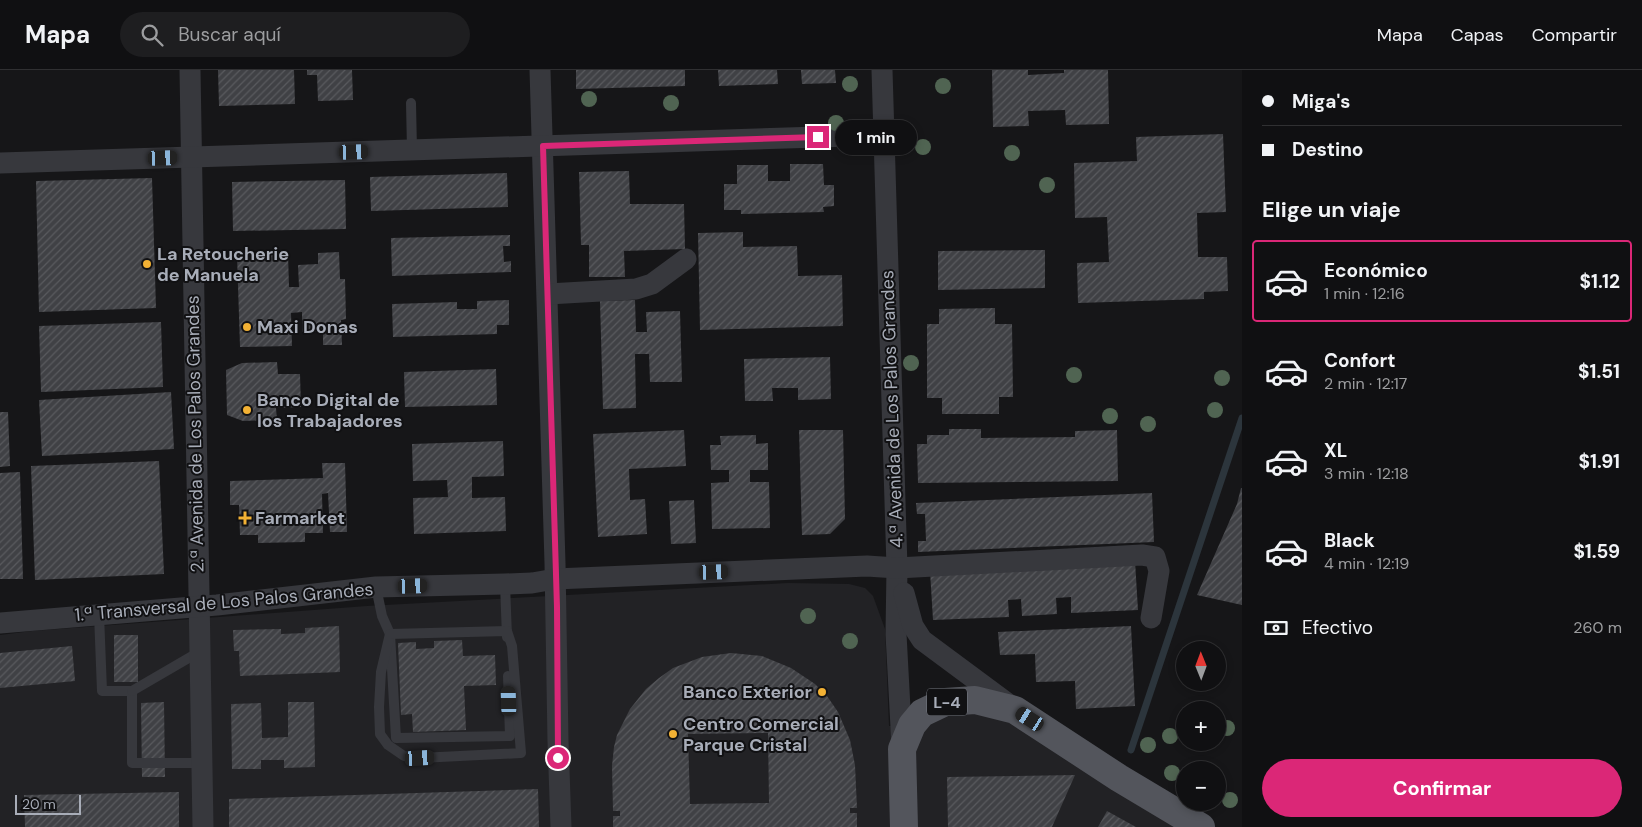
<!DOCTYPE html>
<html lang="es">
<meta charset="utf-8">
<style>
body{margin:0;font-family:"DM Sans",sans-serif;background:#1e1e20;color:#f1f3f6;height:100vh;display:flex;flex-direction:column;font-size:19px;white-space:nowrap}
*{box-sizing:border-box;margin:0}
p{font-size:16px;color:#9c9d9f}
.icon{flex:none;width:28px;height:28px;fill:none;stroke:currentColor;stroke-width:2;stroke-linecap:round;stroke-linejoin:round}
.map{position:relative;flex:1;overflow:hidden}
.drawer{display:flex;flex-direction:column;background:#101012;width:400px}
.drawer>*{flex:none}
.top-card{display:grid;align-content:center;height:110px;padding:0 20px;background:#101012}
.needle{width:32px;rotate:359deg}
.controls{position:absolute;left:1176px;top:571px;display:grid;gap:10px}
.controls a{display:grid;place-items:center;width:50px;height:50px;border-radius:50%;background:#101012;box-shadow:0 2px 8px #0003,0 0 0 1px #303032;font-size:25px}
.scale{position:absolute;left:15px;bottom:12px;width:66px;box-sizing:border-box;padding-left:5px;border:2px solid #a8adb8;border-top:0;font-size:14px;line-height:18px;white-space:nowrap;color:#a8adb8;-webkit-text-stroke:4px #111113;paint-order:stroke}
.end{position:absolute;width:22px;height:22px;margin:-11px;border:6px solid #db2777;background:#fff;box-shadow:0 0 0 2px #fff}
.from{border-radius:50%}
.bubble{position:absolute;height:35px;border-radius:18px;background:#101012;box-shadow:0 2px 8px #0003,0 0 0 1px #303032;font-size:16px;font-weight:700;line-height:35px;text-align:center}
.car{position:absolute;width:15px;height:30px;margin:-15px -8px;border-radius:6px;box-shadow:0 0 4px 1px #0007;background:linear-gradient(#222 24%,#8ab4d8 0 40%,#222 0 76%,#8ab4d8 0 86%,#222 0)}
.top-card b{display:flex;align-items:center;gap:18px;height:48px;font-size:19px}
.top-card b+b{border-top:1px solid #303032}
.top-card i{width:12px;height:12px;background:#f1f3f6}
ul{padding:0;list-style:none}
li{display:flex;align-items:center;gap:15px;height:82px;margin:0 10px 8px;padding:0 10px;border:2px solid transparent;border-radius:5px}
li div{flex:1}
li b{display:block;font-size:19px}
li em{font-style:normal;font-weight:700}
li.selected{border-color:#db2777}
li>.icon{width:45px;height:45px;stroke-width:1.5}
h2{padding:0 20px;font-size:22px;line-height:60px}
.pay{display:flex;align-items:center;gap:12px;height:55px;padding:0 20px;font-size:19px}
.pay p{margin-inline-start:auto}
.button{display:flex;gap:10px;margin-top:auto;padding:10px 20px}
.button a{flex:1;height:58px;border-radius:30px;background:#db2777;color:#fff;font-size:20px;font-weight:700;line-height:58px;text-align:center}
header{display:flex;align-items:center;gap:30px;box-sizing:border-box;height:70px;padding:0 25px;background:#101012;border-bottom:1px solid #303032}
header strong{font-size:24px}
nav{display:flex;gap:28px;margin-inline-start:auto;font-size:18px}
.search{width:350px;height:45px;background:#1e1e20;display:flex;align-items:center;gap:12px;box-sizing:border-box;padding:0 18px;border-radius:28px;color:#9c9d9f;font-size:19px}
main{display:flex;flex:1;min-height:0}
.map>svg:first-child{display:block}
.built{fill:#222225}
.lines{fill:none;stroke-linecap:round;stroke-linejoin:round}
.stream{stroke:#2c353c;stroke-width:7}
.building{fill:url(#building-hatch);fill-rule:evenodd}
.lane{stroke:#37383d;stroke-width:10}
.street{stroke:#37383d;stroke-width:21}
.primary{stroke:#53555c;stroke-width:28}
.tree{fill:#506452}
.route{stroke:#db2777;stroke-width:6}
.poi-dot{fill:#f2b134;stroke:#111113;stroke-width:2}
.labels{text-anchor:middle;stroke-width:4;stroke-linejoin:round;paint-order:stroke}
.shield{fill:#111113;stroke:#7b7e86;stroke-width:1}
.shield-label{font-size:16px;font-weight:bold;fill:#a8adb8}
.poi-label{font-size:18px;font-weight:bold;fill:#a8adb8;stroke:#111113;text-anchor:start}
.street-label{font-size:18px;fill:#a8adb8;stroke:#111113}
</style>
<header>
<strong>Mapa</strong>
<div class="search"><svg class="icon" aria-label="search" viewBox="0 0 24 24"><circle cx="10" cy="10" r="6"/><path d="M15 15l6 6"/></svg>Buscar aquí</div>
<nav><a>Mapa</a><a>Capas</a><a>Compartir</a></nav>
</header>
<main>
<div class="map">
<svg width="1242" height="757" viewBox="0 0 1242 757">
<defs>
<pattern id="building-hatch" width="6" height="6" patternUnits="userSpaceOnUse" patternTransform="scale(1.25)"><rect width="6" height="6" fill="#404145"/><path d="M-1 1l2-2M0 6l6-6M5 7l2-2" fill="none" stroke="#595a5e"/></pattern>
</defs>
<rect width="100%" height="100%" fill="#161618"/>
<polygon class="built" points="788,513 849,514 865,518 873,526 885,559 889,656 926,654 943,642 998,641 1190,757 0,757 0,565 32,561 367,536"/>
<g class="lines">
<polyline class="stream" points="1131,680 1242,348"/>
</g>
<g class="building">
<polygon points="218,0 294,0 295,34 219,36"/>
<polygon points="307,0 352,0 353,30 318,31 317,5 307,5"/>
<polygon points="576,0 685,0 685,16 576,19"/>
<polygon points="718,0 777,0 778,14 719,16"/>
<polygon points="801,0 835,0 836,13 802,14"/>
<polygon points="992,0 1028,0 1028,5 1064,3 1064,0 1108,0 1109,54 1066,55 1065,40 1028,41 1029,56 993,57"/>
<polygon points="1223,64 1226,142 1197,143 1198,187 1227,187 1228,221 1204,222 1204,229 1078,233 1077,193 1109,192 1107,147 1075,148 1074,93 1137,91 1136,67"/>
<polygon points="790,94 823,94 824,115 834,115 834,136 823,137 824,142 741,144 741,140 724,140 724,114 737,114 737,95 768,95 768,111 790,111"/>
<polygon points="629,101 630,134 684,134 685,179 624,181 625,207 589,207 589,175 581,175 579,102"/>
<polygon points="507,103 508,137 371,141 370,107"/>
<polygon points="152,108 156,238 39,242 36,111"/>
<polygon points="345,110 346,159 233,161 232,112"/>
<polygon points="743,162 743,177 797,176 798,206 842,205 843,256 700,260 698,163"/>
<polygon points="510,165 510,176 503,176 504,192 511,191 511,202 392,206 391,168"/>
<polygon points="1045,180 1045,218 938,220 938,181"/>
<polygon points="339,182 340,209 345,209 346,249 341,250 342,275 323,275 323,262 302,262 302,242 291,243 292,276 240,277 237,185 288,183 289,217 299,217 298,195 318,194 318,183"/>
<polygon points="509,230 509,255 497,255 497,264 393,267 392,234 457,232 457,239 477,239 477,231"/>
<polygon points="635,230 636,262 647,262 646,242 680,241 682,312 650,312 649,284 635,284 636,338 603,339 600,231"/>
<polygon points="995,238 995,254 1012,254 1013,327 999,327 999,344 942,344 942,328 927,328 927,254 939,254 939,239"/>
<polygon points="161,252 163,317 41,322 39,256"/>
<polygon points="830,287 831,329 798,330 798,318 772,318 773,331 745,331 744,289"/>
<polygon points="277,292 278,304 300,304 301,337 276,338 277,350 243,351 227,345 226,300 242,293"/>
<polygon points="496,299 497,335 405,337 404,302"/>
<polygon points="171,322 174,379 42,386 39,330"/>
<polygon points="0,342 8,342 10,396 0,397"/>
<polygon points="949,359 981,359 981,368 1075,367 1075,361 1117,360 1118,411 918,413 917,374 927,374 927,365 949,365"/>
<polygon points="684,360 686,396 629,399 630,430 645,429 647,464 598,467 593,364"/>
<polygon points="799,360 843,360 845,449 830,464 802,465"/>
<polygon points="756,365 756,374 768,373 768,400 750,400 750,412 769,412 770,458 712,459 711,413 729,412 729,400 711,400 710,375 721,375 720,366"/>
<polygon points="503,371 504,406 472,407 472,428 505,427 506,461 414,464 413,428 448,427 447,410 413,411 412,374"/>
<polygon points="159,391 164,504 35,510 31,396"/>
<polygon points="322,393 345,393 347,462 330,462 328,423 322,424 323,463 305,463 305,472 258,473 258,465 240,465 239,435 230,435 230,411 323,408"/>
<polygon points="20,402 23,509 0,509 0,403"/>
<polygon points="1241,418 1242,418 1242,535 1197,525 1237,434"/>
<polygon points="1152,423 1154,472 918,482 918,471 926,471 925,444 917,444 916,433"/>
<polygon points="694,430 696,473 671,474 669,431"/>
<polygon points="1135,491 1138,540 1071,543 1071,527 1056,528 1057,544 1022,546 1021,529 1008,530 1009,547 933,550 930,501"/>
<polygon points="339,556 340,602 240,606 239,581 234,581 233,560 281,559 281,564 305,563 305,558"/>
<polygon points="1131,556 1135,636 1076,639 1075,611 1036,612 1035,584 1000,585 998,562"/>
<rect x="114" y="565" width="24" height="47"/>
<polygon points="462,570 463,586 495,585 496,615 464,616 466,660 413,662 412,644 401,645 398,573 416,572 416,579 434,578 434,571"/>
<polygon points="72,576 75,611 0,618 0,583"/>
<path d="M731 583 762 586 791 598 815 614 827 626 838 642 850 670 855 695 857 738H850V743H857V757H613V746H620V741H613L612 696 614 677 617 665 630 639 646 619 659 608 673 598 702 587ZM768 663 769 733 690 734 688 664Z"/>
<polygon points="164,632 165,707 142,707 141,633"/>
<polygon points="288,632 314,632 315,697 284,698 284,690 261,690 261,699 232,699 231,634 261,633 262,668 288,667"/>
<polygon points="1075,705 1052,757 948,757 947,707"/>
<polygon points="538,719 539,757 229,757 229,729"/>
<polygon points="179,722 179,757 25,757 24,725"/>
<polygon points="1107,741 1136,757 1098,757"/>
</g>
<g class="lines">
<g class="lane">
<polyline points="411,33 412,80"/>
<polyline points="505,514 507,567"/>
<polyline points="376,517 382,546 390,564 396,668 510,666 508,606"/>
<polyline points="99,544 102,621 132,621 132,693 201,693"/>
<polygon points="507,561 512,576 521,683 420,688 404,686 388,675 380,664 379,637 381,602 390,564"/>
<polyline points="132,621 199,582"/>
</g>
<g class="street">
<polyline points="190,0 203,757"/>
<polyline points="540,0 555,493 558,671 561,757"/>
<polyline points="882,0 897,498 896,564 902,676"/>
<polyline points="0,93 884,65"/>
<polyline points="548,224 636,219 652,214 686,189"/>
<polyline points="904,523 913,556 922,570 1011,636"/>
<polyline points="0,553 217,535 376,517 505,514 532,513 555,509 867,496 897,498 1142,485 1155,487 1159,501 1151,548"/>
</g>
<polyline class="primary" points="904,757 902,679 912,655 922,643 945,632 975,630 1015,640 1119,708 1201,757"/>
</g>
<g class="tree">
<circle cx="850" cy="14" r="8"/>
<circle cx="943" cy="16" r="8"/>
<circle cx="589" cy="29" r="8"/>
<circle cx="671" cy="33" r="8"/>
<circle cx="836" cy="53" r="8"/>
<circle cx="923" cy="77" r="8"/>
<circle cx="1012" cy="83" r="8"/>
<circle cx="1047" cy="115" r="8"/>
<circle cx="911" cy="293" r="8"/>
<circle cx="1074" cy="305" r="8"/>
<circle cx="1222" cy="308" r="8"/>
<circle cx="1215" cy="340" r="8"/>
<circle cx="1110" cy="346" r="8"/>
<circle cx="1148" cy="354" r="8"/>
<circle cx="808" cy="546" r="8"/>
<circle cx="850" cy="571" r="8"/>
<circle cx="1227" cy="658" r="8"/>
<circle cx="1170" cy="666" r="8"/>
<circle cx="1148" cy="675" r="8"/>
<circle cx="1172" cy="703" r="8"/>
<circle cx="1230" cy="730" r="8"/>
</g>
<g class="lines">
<polyline class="route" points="558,688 557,537 543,76 818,67"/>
</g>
<g class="poi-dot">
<circle cx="147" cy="194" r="5"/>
<circle cx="247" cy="257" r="5"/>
<circle cx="247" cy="340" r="5"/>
<path d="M242.5 440.5h5v5h5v5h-5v5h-5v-5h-5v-5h5z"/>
<circle cx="822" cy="622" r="5"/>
<circle cx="673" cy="664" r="5"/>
</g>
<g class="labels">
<rect class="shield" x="927" y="618.5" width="40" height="27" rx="4"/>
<g class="shield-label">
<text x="947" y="638">L-4</text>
</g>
<g class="poi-label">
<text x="157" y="190">La Retoucherie<tspan x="157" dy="21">de Manuela</tspan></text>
<text x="257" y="263">Maxi Donas</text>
<text x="257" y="336">Banco Digital de<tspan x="257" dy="21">los Trabajadores</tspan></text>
<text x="255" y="454">Farmarket</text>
<text x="812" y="628" text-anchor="end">Banco Exterior</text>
<text x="683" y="660">Centro Comercial<tspan x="683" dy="21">Parque Cristal</tspan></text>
</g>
<g class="street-label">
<text transform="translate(892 339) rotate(-92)" y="6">4.ª Avenida de Los Palos Grandes</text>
<text transform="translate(195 364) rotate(-91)" y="6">2.ª Avenida de Los Palos Grandes</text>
<text transform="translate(224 532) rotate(-5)" y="6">1.ª Transversal de Los Palos Grandes</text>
</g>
</g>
</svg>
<div class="controls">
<a><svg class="needle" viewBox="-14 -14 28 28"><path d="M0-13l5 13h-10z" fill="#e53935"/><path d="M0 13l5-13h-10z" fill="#9c9d9f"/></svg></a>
<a>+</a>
<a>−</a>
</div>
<div class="scale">20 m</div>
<i class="end from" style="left:558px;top:688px"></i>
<i class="end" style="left:818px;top:67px"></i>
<div class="bubble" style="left:835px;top:50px;width:82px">1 min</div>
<i class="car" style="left:354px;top:82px;rotate:88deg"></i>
<i class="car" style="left:163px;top:88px;rotate:88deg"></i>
<i class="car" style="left:714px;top:502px;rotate:88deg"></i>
<i class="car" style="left:413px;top:516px;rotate:88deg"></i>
<i class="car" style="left:509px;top:631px;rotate:358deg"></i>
<i class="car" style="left:1030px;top:649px;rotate:303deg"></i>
<i class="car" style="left:420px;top:688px;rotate:87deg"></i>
</div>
<section class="drawer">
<div class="top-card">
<b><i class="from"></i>Miga's</b>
<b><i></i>Destino</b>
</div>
<h2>Elige un viaje</h2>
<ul>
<li class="selected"><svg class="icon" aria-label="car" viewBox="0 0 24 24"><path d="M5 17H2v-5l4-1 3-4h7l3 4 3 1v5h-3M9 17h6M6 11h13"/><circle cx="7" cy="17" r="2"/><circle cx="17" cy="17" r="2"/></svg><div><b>Económico</b><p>1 min · 12:16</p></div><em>$1.12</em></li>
<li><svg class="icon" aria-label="car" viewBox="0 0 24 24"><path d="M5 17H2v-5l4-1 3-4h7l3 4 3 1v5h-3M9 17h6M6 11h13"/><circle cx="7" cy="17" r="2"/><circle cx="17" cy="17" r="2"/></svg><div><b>Confort</b><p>2 min · 12:17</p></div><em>$1.51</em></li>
<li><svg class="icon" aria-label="car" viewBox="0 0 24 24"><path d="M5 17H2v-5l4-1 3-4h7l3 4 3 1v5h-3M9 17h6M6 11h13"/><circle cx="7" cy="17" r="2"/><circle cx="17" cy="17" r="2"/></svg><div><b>XL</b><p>3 min · 12:18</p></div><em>$1.91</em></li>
<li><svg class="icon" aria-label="car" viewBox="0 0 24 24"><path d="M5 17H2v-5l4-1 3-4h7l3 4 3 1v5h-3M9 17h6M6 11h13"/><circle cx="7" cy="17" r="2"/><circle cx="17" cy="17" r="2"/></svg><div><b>Black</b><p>4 min · 12:19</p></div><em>$1.59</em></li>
</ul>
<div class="pay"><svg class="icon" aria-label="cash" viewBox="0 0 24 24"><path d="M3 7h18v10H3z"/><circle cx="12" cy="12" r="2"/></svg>Efectivo<p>260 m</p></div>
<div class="button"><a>Confirmar</a></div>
</section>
</main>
